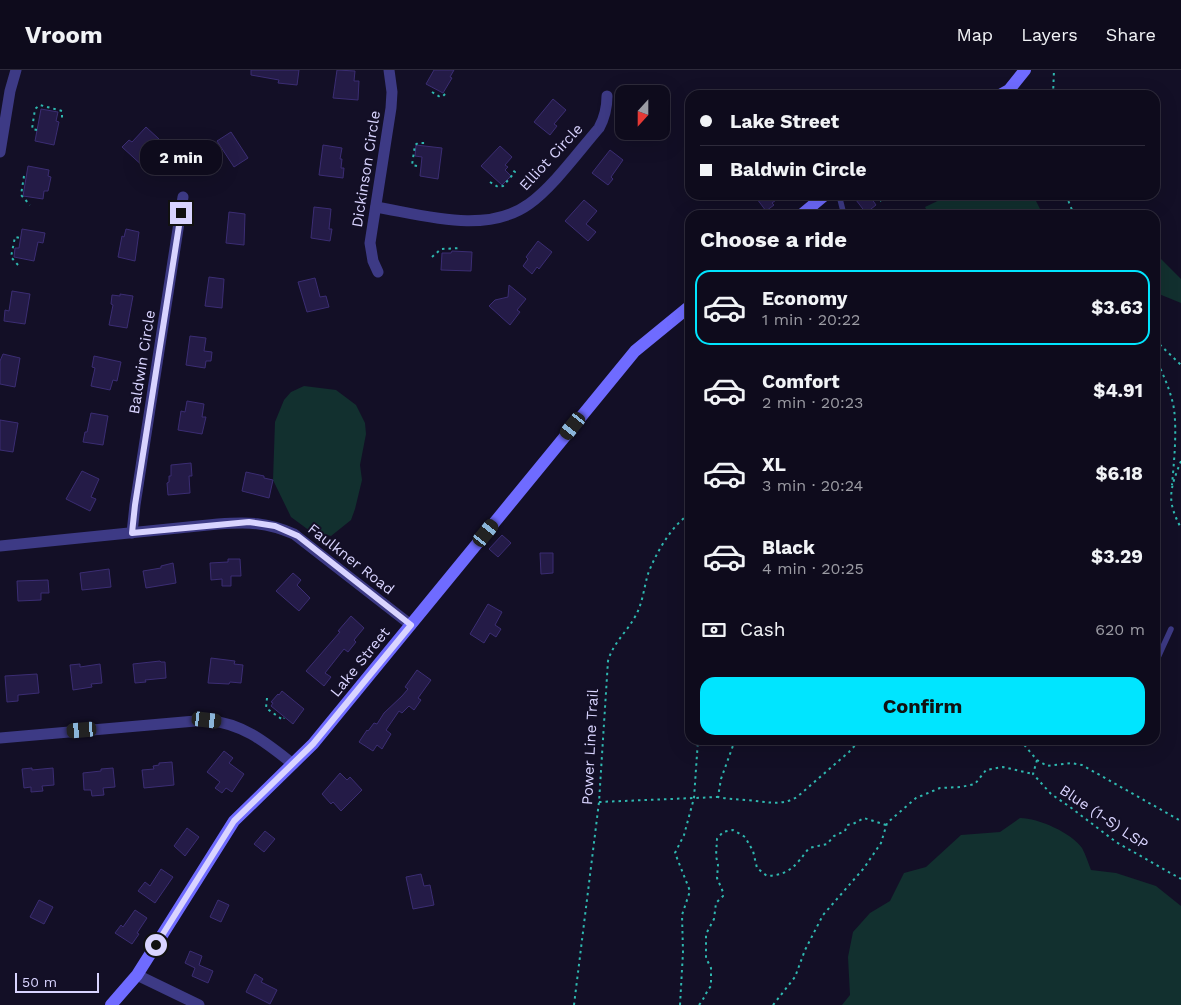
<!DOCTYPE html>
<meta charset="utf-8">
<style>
body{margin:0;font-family:"Work Sans",sans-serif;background:#171425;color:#f1f3f6;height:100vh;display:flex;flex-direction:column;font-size:19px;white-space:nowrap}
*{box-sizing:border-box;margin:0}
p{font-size:16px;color:#9b9ba3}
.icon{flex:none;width:28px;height:28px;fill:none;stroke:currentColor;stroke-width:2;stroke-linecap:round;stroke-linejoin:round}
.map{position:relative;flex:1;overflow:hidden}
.side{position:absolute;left:685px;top:140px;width:475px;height:535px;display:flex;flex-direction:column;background:#0e0b1c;border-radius:15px;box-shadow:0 5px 20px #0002,0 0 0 1px #2e2b3b}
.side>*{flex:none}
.top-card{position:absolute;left:685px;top:20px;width:475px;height:110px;border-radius:15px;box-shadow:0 5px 20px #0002,0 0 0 1px #2e2b3b;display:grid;align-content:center;height:110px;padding:0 15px;background:#0e0b1c}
.needle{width:32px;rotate:201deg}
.buttons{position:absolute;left:615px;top:15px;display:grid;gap:10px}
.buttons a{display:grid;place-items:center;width:55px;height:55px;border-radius:10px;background:#0e0b1c;box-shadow:0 5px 20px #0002,0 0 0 1px #2e2b3b;font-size:25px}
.scale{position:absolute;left:15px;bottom:12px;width:84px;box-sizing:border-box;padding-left:5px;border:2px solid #d9d4ff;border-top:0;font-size:14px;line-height:18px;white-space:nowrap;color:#d9d4ff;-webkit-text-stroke:4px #130f26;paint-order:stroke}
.end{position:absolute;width:22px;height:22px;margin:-11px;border:6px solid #d9d4ff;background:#111;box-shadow:0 0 0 2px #111}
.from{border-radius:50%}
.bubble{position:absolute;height:35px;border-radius:15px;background:#0e0b1c;box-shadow:0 5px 20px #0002,0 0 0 1px #2e2b3b;font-size:16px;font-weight:700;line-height:35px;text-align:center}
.car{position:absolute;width:15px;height:30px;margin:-15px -8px;border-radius:6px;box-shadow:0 0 4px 1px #0007;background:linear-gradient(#222 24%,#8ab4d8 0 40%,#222 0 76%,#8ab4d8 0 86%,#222 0)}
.top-card b{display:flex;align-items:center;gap:18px;height:48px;font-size:19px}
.top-card b+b{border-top:1px solid #2e2b3b}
.top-card i{width:12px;height:12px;background:#f1f3f6}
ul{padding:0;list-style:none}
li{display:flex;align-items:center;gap:15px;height:75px;margin:0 10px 8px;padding:0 5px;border:2px solid transparent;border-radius:15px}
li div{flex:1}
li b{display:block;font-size:19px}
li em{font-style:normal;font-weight:700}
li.active{border-color:#00e5ff}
li>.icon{width:45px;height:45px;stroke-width:1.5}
h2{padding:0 15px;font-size:22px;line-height:60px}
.pay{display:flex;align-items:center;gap:12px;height:55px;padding:0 15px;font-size:19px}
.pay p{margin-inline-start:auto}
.button{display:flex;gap:10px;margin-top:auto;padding:10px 15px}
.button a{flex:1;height:58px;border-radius:15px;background:#00e5ff;color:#111;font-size:20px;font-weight:700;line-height:58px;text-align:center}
header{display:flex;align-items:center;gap:30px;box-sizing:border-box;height:70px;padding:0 25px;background:#0e0b1c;border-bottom:1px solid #2e2b3b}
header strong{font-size:24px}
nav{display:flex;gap:28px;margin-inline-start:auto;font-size:18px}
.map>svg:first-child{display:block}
.green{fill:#12302f}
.building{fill:#241b47;stroke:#3b2d73}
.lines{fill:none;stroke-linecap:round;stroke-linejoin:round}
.path{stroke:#2fb8b0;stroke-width:2;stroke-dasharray:2.5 4;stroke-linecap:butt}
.service{stroke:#3d3a85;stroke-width:5.5}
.minor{stroke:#3d3a85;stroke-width:11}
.secondary{stroke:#6f6bff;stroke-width:12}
.route{stroke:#d9d4ff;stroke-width:6}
.labels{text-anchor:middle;stroke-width:4;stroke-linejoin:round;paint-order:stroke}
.street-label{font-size:15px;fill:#d9d4ff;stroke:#130f26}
</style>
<header>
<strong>Vroom</strong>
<nav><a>Map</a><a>Layers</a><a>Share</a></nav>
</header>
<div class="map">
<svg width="1181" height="935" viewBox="0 0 1181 935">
<rect width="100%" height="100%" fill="#130f26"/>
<g class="green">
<polygon points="950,125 1033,125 1043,145 929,145 925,137"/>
<polygon points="1155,183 1181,209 1181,233 1159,224 1155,220"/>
<polygon points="304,316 336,320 356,335 365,353 366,364 360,395 362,410 355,439 351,450 331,466 310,461 291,447 273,410 275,352 284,330 291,322"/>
<path d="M1020 748C1038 748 1072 763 1082 778 1086 785 1088 793 1091 800L1116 803 1156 816 1181 836V935H842L850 925 848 887 853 862 870 843 890 831 904 803 926 797 961 765 1000 762Z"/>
</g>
<g class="building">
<polygon points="251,0 299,0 297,15 278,13 279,10 251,5"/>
<polygon points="337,0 355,1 354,11 359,11 358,30 333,28"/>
<polygon points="434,0 454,0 450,7 452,8 443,23 426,14"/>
<polygon points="553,29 566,40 554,54 557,56 550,65 534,52"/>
<polygon points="41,39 58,42 56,51 59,52 54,75 35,71"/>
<polygon points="146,57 159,69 151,77 154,80 150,84 154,88 145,98 122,77 129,70 132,72"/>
<polygon points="231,62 248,88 234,97 217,71"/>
<polygon points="323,75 342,78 340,89 342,89 341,98 344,98 343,108 319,105"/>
<polygon points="416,75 442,78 438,109 420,106 422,87 415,86"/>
<polygon points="500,76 512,87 505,95 508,97 505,100 511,106 502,115 481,96"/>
<polygon points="610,80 623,90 611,107 613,109 608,115 592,103"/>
<polygon points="28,96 49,100 48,106 51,107 48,121 44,121 43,129 23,126"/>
<polygon points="754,125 783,125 772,133 774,135 766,141"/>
<polygon points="862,125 869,125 876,135 866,143 856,130"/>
<polygon points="584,130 597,141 586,154 596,162 588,171 565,151"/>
<polygon points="314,137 331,139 329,159 332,159 330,171 311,168"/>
<polygon points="229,142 245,144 244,175 226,173"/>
<polygon points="22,159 45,163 43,173 38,172 34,191 14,187 15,178 19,178"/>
<polygon points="126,159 139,162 135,191 118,187 122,166 124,167"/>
<polygon points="538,171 552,182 539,199 537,197 532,204 523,196 528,189 526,187"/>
<polygon points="452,181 472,182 471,201 441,200 442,183 451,183"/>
<polygon points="209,207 224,209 222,238 205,236"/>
<polygon points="315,208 320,227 326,226 329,237 307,242 298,212"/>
<polygon points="509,215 526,229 517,240 520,242 510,255 489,236 495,230 508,227"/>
<polygon points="12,221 30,224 25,254 4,251 5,240 9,241"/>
<polygon points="120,224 133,226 127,258 109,255 113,235 111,234 112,225 120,226"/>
<polygon points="190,266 206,268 204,281 212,282 211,291 206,291 205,298 186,295"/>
<polygon points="3,284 20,288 15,317 0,314 0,291"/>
<polygon points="94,286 121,292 117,311 113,310 110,320 91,316 95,298 92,297"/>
<polygon points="187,331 204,334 202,347 206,347 202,364 178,360 181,341 185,342"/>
<polygon points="91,343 108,346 103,375 83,372 85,362 87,362"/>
<polygon points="0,350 18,353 13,382 0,380"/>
<polygon points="191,393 192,406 189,406 190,423 168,425 167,413 169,412 169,406 171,406 171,395"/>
<polygon points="82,401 99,409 91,427 96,429 90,441 66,429"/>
<polygon points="246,402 264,406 264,408 273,410 269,428 242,421"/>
<polygon points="502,465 511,473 498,487 489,479"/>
<polygon points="540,483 553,483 553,503 541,504"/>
<polygon points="228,489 240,489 241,506 231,506 231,516 222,516 222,509 211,510 210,493 228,492"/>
<polygon points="173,493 176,513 146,518 143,501 161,498 161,496"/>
<polygon points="109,499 111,517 82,520 80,503"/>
<polygon points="293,503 301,510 297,515 310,528 299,541 276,521"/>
<polygon points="48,510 49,523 41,523 41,530 18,531 17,511"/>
<polygon points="488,534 502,542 495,555 501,559 496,567 490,563 484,573 470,564"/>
<polygon points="351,546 364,558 354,570 356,572 348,582 344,579 325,603 331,607 324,616 306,601 340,562 338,561"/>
<polygon points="211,588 235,591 234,594 243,595 241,613 230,612 229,614 208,613"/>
<polygon points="160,591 161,592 165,592 166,608 145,610 146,612 135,613 133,594"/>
<polygon points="80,594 80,597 100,594 102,613 91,614 92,617 73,620 70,595"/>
<polygon points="417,600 431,610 418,628 421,630 414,640 409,636 402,643 399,641 386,660 391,664 382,679 377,675 373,681 359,672 367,660 368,661 374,653 377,654 384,643 402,626 408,619 405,617"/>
<polygon points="37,604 39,623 18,625 18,631 7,632 5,606"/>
<polygon points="282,621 304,639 293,654 271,636 273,633 271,632 278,624 279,625"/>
<polygon points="224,681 233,688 229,693 244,704 232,722 226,718 222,723 215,718 220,712 207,702"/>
<polygon points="172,692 174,715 144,718 142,700 154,699 153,696 159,695 159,693"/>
<polygon points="32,698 32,700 53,698 54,715 42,716 43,721 31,722 31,717 24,718 22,699"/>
<polygon points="113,698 115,717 103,718 104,725 92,726 91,720 84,720 83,703 101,701 101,699"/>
<polygon points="340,703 347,710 350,707 362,720 341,741 333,732 331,734 322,724"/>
<polygon points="187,758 199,767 185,786 174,776"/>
<polygon points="265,761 275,769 264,782 254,774"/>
<polygon points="161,799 173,807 155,833 138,821 145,812 150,816"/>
<polygon points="421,804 424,816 430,815 434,835 413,839 406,807"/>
<polygon points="39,830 53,837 44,854 30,847"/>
<polygon points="218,830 229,835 221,852 210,847"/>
<polygon points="135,840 147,848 137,863 139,864 132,874 115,863 121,855 123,857"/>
<polygon points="190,881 202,886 199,895 213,901 208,913 192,906 195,898 185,893"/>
<polygon points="255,904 263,909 261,912 277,920 270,934 246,922"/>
</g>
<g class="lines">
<g class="path">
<polyline points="432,22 440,27 443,26 447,22"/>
<polyline points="1053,25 1054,0"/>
<polyline points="37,60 32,59 35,39 40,35 62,41 62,50"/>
<polyline points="417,96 412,95 415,75 418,73 428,73"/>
<polyline points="24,106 21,125 30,135"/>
<polyline points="490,112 498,117 503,116 515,102 511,99"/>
<polyline points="1066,125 1074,145"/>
<polyline points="880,131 886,125"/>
<polyline points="432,187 441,179 461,178"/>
<polyline points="18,195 11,187 15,167 20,168"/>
<polyline points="1155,270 1181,295"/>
<path d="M1155 287C1163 304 1171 321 1174 339 1177 362 1174 392 1172 415"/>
<path d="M1181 391C1170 419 1166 430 1181 458"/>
<polyline points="267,628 266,638 283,650 284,648"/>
<path d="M735 670 721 709 718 727C727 729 736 729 746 730 764 731 780 737 797 727L849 682 860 670"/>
<polyline points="1020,670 1037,690 1047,696 1071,693 1082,695 1181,751"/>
<polyline points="1037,690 1033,704 1051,724 1070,737 1116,772 1181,809"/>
<polyline points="599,732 718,727"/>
<path d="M574 935 599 732 608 591C613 573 627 562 636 545 643 532 644 517 648 504 655 485 672 454 690 444"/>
<polyline points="680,935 683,882 682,845 690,821 675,783 684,765 694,728 698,670"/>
<path d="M699 935C704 929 706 922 711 916V898L706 888V864L714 849 716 833 723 826V822L717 808 718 795 716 786 717 769 723 762 733 760 745 767 753 781 757 798 767 806C790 805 796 795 809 778L827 774 834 766 845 761 847 755 853 754 864 748 886 755"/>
<polyline points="773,935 795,907 805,880 823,845 864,798 881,773 887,753 916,728 940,718 961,717 975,714 986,700 1003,697 1033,704"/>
</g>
<g class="service">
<polyline points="839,125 844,145"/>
<polyline points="1155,594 1171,559"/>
</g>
<g class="minor">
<polyline points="0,82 10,21 16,0"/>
<path d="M376 137C423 145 486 165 529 134 553 117 579 81 599 58 605 47 607 38 607 26"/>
<polyline points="378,202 373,191 370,173 391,38 392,22 389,0"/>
<polyline points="132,463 135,435 183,127"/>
<path d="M0 476 218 454C249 452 266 452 294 464L411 555"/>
<path d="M0 668 207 650C244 654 265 672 293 694"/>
<polyline points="137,905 199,935"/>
</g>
<g class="secondary">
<polyline points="1000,25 1009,20 1025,0"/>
<polyline points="801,145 825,125"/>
<polyline points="111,935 137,905 234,751 313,674 635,281 690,236"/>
</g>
</g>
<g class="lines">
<polyline class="route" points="156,875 234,751 313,674 411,555 298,466 275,456 249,452 132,463 135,435 181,143"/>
</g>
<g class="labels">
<g class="street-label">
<text transform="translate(551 87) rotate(-47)" y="5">Elliot Circle</text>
<text transform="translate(366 99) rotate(-81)" y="5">Dickinson Circle</text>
<text transform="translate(142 292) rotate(-81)" y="5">Baldwin Circle</text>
<text transform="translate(351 489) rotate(38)" y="5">Faulkner Road</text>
<text transform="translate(360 592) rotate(-51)" y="5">Lake Street</text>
<text transform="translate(590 677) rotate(-87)" y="5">Power Line Trail</text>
<text transform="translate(1104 747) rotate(34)" y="5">Blue (1-S) LSP</text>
</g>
</g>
</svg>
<div class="buttons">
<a><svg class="needle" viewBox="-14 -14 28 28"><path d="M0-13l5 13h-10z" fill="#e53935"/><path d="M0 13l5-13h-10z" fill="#9b9ba3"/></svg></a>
</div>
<div class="scale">50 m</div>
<i class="end from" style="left:156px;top:875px"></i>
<i class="end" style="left:181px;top:143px"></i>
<div class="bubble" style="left:140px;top:70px;width:82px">2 min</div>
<i class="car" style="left:573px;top:356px;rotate:219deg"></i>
<i class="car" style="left:486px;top:463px;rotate:39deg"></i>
<i class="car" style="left:207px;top:650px;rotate:97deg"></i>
<i class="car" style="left:82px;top:660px;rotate:265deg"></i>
<div class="top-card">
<b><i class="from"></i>Lake Street</b>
<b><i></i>Baldwin Circle</b>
</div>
<section class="side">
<h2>Choose a ride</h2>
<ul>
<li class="active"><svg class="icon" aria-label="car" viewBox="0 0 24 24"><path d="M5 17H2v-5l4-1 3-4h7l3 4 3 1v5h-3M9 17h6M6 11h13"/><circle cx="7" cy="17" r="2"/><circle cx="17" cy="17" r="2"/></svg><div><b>Economy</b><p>1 min · 20:22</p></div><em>$3.63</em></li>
<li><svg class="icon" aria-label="car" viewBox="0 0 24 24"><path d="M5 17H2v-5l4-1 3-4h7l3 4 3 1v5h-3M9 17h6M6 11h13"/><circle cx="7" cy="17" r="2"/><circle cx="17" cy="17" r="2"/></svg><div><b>Comfort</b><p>2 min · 20:23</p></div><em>$4.91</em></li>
<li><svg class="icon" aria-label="car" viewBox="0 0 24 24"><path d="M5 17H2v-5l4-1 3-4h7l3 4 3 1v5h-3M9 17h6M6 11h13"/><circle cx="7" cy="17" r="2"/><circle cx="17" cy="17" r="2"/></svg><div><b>XL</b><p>3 min · 20:24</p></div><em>$6.18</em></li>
<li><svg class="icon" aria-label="car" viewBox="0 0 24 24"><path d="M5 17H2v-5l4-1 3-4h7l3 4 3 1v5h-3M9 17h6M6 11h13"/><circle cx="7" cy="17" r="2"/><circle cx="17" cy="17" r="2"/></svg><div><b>Black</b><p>4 min · 20:25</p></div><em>$3.29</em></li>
</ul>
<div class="pay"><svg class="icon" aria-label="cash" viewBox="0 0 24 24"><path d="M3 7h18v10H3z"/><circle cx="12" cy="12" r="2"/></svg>Cash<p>620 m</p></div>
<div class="button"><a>Confirm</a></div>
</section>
</div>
